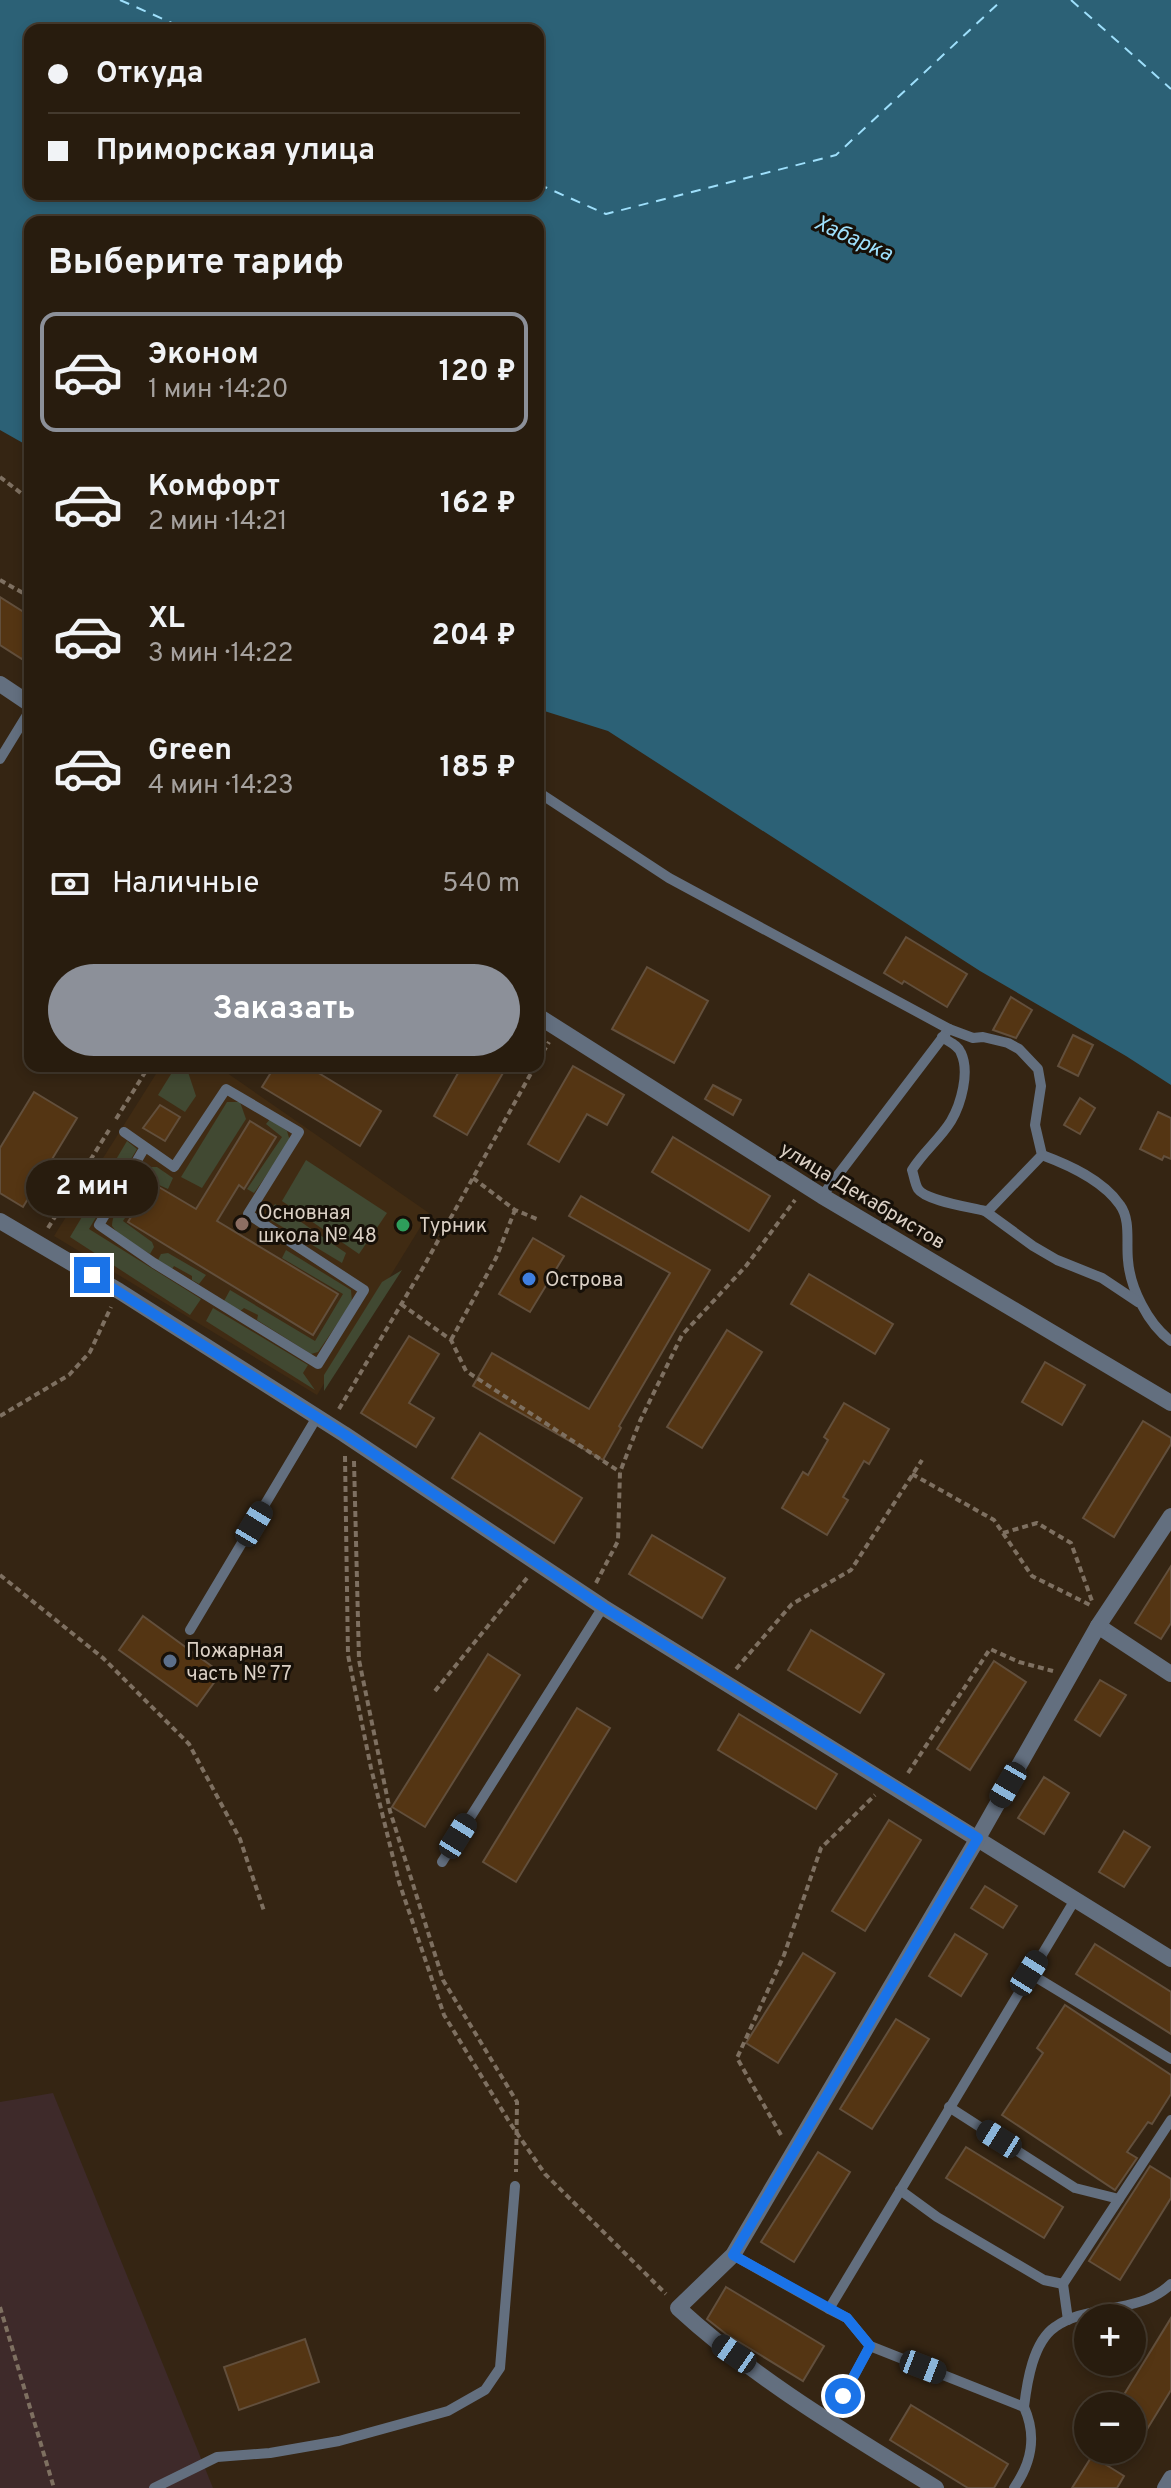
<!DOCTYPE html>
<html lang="ru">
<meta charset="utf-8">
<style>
body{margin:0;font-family:Overpass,sans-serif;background:#34291c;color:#f1f3f6;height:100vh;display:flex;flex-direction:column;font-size:30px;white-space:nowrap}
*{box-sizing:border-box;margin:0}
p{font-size:26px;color:#a5a19e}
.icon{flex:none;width:44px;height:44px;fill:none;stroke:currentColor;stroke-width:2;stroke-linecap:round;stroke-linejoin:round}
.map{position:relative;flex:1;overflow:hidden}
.details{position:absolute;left:24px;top:216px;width:520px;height:856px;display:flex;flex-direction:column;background:#281c0e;border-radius:16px;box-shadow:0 4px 12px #0003,0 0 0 2px #443a2e}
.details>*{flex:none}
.hud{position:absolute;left:24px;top:24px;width:520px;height:176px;border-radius:16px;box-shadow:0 4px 12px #0003,0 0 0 2px #443a2e;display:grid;align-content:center;height:176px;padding:0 24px;background:#281c0e}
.tools{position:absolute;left:1074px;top:2304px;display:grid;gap:16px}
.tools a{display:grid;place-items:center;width:72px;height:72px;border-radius:50%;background:#281c0e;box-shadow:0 4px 12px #0003,0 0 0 2px #443a2e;font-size:40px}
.end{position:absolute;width:36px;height:36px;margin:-18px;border:10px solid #1a73e8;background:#fff;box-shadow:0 0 0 4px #fff}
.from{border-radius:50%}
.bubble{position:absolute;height:56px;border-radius:28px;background:#281c0e;box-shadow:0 4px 12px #0003,0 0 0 2px #443a2e;font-size:26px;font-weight:700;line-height:56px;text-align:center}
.car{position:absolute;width:24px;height:48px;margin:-24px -12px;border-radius:10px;box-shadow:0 0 6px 2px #0007;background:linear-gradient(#222 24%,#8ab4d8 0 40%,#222 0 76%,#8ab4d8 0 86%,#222 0)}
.hud b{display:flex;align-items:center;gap:28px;height:76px;font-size:30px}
.hud b+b{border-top:2px solid #443a2e}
.hud i{width:20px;height:20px;background:#f1f3f6}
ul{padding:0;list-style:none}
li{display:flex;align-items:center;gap:24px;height:120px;margin:0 16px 12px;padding:0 8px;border:4px solid transparent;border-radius:16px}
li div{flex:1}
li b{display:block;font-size:30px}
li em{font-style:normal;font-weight:700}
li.on{border-color:#8c9099}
li>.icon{width:72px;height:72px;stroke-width:1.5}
h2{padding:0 24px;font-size:36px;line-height:96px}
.pay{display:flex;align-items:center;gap:20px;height:88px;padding:0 24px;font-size:30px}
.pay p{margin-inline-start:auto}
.action{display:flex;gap:16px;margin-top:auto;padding:16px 24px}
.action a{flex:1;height:92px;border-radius:48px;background:#8c9099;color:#fff;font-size:32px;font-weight:700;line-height:92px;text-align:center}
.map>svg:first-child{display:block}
.built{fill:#402b13}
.industrial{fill:#3e2a2a}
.green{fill:#414932}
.water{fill:#2c6176;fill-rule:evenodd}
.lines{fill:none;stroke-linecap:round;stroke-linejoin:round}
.ferry{stroke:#9edffb;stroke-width:2;stroke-dasharray:10 8;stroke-linecap:butt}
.building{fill:#543513;stroke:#624f3c;stroke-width:2}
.path{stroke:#7e7061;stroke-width:4;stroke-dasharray:6 4;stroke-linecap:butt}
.service{stroke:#636f7f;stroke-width:10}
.minor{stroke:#636f7f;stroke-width:16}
.route{stroke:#1a73e8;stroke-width:10}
.education-dot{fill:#8d6e63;stroke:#171008;stroke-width:3}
.leisure-dot{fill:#2e9e5b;stroke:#171008;stroke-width:3}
.shop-dot{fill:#3f7fe0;stroke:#171008;stroke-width:3}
.service-dot{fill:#5c6f8a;stroke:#171008;stroke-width:3}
.labels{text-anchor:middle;stroke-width:6;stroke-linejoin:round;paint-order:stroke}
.street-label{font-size:20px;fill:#dbd0c5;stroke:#171008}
.poi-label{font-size:20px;fill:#dbd0c5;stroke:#171008;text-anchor:start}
.water-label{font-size:22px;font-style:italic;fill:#9edffb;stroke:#171008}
</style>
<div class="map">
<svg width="1171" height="2488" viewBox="0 0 1171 2488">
<rect width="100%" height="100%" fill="#352513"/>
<polygon class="built" points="161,1066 217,1066 429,1213 317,1395 54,1236"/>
<polygon class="industrial" points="53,2093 213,2488 0,2488 0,2102"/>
<g class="green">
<polygon points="176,1066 186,1066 196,1096 185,1112 158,1095"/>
<polygon points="227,1102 240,1102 246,1119 202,1188 181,1177"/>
<polygon points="270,1119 287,1131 290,1141 254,1193 247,1189 282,1137 266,1124"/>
<polygon points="127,1141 137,1149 89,1229 201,1299 190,1315 70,1237"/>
<polygon points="306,1160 387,1213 359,1254 282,1201"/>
<path d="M147 1167H157L173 1178 168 1189 150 1181 123 1221 152 1242 154 1247 150 1254 119 1235 112 1226C113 1209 131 1173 147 1167Z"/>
<polygon points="275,1204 346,1253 342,1263 266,1217"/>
<polygon points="286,1250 351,1290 352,1302 318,1352 311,1354 257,1320 258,1315 244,1308 239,1312 224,1301 230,1290 315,1341 343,1294 282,1258"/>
<polygon points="168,1253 206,1275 199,1284 192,1280 192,1276 174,1266 172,1269 158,1260 161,1254"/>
<polygon points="402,1270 324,1391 324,1375 382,1282"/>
<polygon points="213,1308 308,1365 303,1373 315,1390 206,1321"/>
</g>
<path class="water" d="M0 0H1171V1085L1126 1056 980 971 608 731 538 709V222H30V447L0 430ZM30 30H538V194H30Z"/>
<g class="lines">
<g class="ferry">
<polyline points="120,0 188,30"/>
<polyline points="1071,0 1171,89"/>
<polyline points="538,184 606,214 836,155 1002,0"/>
</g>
</g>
<g class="building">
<polygon points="0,597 30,616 30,646 22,659 0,645"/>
<polygon points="906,937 967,974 947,1007 904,981 902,984 884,973"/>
<polygon points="647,967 708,1001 674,1063 612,1029"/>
<polygon points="1011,997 1032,1010 1016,1038 993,1030"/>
<polygon points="1073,1035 1093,1045 1078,1076 1058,1066"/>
<polygon points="275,1066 307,1066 381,1111 360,1146 262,1087"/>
<polygon points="462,1066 507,1066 467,1135 434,1116"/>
<polygon points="573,1066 624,1095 607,1125 587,1114 559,1162 528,1144"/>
<polygon points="713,1085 741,1100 733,1115 705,1099"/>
<polygon points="34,1092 77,1118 23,1207 0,1193 0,1148"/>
<polygon points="1080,1098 1095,1108 1080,1134 1064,1125"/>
<polygon points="160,1105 180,1117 165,1141 143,1128"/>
<polygon points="1158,1112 1171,1118 1171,1159 1164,1156 1162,1160 1140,1149"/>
<polygon points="250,1121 276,1137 244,1189 239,1185 217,1221 338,1294 313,1335 128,1222 152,1183 196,1209"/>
<polygon points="673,1137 770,1196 749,1231 652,1172"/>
<polygon points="581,1196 710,1270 619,1426 621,1428 603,1460 473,1386 492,1353 589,1409 670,1273 569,1216"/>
<polygon points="533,1238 564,1256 530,1312 499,1294"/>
<polygon points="809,1274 893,1324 875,1354 791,1304"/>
<polygon points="727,1330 762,1352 702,1448 667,1427"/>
<polygon points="409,1336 439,1354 409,1403 434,1418 416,1447 361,1413"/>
<polygon points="1045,1362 1085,1385 1062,1425 1022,1402"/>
<polygon points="844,1403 889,1429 869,1464 864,1461 843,1497 848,1500 827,1535 782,1508 803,1472 808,1475 828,1440 824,1437"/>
<polygon points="1143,1421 1171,1438 1171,1444 1114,1537 1083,1518"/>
<polygon points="480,1433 582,1498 554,1543 452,1478"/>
<polygon points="652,1535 725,1578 702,1618 629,1574"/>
<polygon points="1171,1566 1171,1623 1161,1639 1135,1623"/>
<polygon points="143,1616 221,1673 197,1706 119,1650"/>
<polygon points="811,1630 884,1674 860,1713 788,1670"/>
<polygon points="488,1654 520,1675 425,1827 392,1807"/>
<polygon points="994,1661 1026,1682 970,1770 937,1749"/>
<polygon points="1100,1680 1126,1695 1100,1736 1075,1720"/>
<polygon points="577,1708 610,1728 516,1882 483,1862"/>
<polygon points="739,1714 837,1774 816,1809 718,1750"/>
<polygon points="1044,1777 1069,1793 1044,1834 1018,1818"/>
<polygon points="889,1820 921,1840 865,1931 832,1911"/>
<polygon points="1124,1831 1150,1847 1124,1887 1099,1872"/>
<polygon points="985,1886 1017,1906 1003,1928 971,1908"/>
<polygon points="955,1934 987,1954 961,1996 929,1976"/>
<polygon points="1095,1944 1171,1992 1171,2034 1076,1974"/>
<polygon points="803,1953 835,1973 778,2063 746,2043"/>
<polygon points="1065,2005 1171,2075 1171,2094 1152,2124 1148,2122 1127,2152 1137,2158 1115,2190 1002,2115 1043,2053 1037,2048"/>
<polygon points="896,2019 929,2039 872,2129 840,2109"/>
<polygon points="966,2147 1063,2207 1044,2238 946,2178"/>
<polygon points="818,2152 850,2172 794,2262 761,2242"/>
<polygon points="1150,2166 1171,2179 1171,2198 1120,2280 1089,2261"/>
<polygon points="726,2287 824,2346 803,2381 726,2334 707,2319"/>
<polygon points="1171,2318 1171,2390 1146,2431 1132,2423 1132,2406 1117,2406"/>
<polygon points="305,2339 319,2382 239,2410 224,2367"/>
<polygon points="911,2405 1008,2464 994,2488 968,2488 890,2440"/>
<polygon points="1092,2456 1124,2476 1117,2488 1072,2488"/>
</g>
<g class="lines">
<g class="path">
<polyline points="0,477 30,500"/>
<polyline points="0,580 30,597"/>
<polyline points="538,1061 549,1042"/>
<polyline points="116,1119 149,1066"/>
<polyline points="473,1178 515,1210 537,1219"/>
<polyline points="48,1228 109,1130"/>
<polyline points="401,1304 451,1340 466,1371 620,1472"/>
<polyline points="451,1340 496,1258 515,1210"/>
<polyline points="339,1409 424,1266 535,1066"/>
<polyline points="0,1416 69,1375 90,1352 111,1307"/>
<polyline points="345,1456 348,1655 371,1768 399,1882 444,2015 510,2123 545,2174 666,2294"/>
<polyline points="354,1461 359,1660 390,1811 443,1980 517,2102 516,2172"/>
<polyline points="912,1474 994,1520 1032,1576 1090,1605"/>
<polyline points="1003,1533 1037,1523 1071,1543 1092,1601"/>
<polyline points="0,1575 103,1658 189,1744 240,1839 264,1911"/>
<polyline points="596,1583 618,1541 620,1472 640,1421 682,1335 746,1266 795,1200"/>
<polyline points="736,1669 792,1604 851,1570 922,1460"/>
<polyline points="435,1691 527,1578"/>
<polyline points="908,1773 990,1649 1019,1662 1053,1671"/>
<polyline points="781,2135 737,2058 784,1955 821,1848 875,1795"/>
<polyline points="0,2307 54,2488"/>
</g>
<g class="service">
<polyline points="0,759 30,710"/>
<polyline points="538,792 669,878 949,1029 822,1196"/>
<path d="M942 1037C949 1042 958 1045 961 1053 970 1072 961 1104 951 1121 940 1139 923 1152 912 1170 914 1176 915 1184 918 1189 926 1201 970 1207 985 1211L989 1210 1042 1155 1035 1125 1041 1086 1038 1069 1019 1049 1008 1043 983 1037 973 1038 949 1029"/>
<polyline points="124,1132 174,1167 226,1089 299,1132 248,1214 364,1290 318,1364 154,1263 99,1225 145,1147"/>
<path d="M1042 1155C1069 1165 1103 1180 1120 1205 1131 1220 1126 1243 1128 1260 1130 1288 1148 1324 1171 1341"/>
<polyline points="985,1211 1033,1246 1057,1260 1102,1278 1138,1302"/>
<polyline points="190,1630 317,1417"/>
<polyline points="442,1862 603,1607"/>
<polyline points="1029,1973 1171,2059"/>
<polyline points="949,2107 1075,2188 1119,2199"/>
<polyline points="900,2190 937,2217 1044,2280 1063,2284 1171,2120"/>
<polyline points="733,2255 829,2309 1076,1898"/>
<polyline points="1063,2284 1068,2320"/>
<path d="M829 2309 847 2318 870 2346 1024 2407C1037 2436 1032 2462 1014 2488"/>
<path d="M1024 2407C1027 2382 1033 2342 1055 2327 1071 2315 1095 2312 1114 2308 1137 2303 1154 2300 1171 2284"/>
<polyline points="829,2422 870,2346"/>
<polyline points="154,2488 217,2457 270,2453 339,2441 448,2411 485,2390 500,2368 515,2186"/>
</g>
<g class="minor">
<polyline points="0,684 30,704"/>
<polyline points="538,1016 822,1196 1171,1403"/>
<polyline points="0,1221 119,1291 344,1434 603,1607 1171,1959"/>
<polyline points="1098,1626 1171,1674"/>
<path d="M936 2488C847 2433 755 2379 678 2308L733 2255 978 1838 1098 1626 1171 1516"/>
<polyline points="1165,2488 1171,2478"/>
</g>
</g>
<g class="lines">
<polyline class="route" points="92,1275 344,1434 603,1607 978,1838 733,2255 847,2318 870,2346 843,2396"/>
</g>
<circle class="education-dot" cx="242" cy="1224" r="8"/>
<circle class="leisure-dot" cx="403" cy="1225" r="8"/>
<circle class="shop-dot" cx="529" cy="1279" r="8"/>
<circle class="service-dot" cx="170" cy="1661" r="8"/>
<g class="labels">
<g class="street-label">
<text transform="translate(863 1195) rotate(31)" y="7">улица Декабристов</text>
</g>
<g class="poi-label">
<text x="258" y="1219">Основная<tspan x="258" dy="23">школа № 48</tspan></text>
<text x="419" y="1232">Турник</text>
<text x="545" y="1286">Острова</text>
<text x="186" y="1657">Пожарная<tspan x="186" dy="23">часть № 77</tspan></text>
</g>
<g class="water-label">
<text transform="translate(854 237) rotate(24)" y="8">Хабарка</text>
</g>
</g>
</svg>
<div class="tools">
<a>+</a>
<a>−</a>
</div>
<i class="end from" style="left:843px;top:2396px"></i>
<i class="end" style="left:92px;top:1275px"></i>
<div class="bubble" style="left:26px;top:1160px;width:132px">2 мин</div>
<i class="car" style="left:254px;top:1524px;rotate:31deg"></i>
<i class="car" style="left:1008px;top:1785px;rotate:210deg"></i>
<i class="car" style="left:458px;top:1836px;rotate:32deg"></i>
<i class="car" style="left:1029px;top:1973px;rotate:32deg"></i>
<i class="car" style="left:999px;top:2139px;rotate:302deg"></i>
<i class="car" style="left:734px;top:2354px;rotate:305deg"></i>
<i class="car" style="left:923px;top:2367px;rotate:111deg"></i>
<div class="hud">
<b><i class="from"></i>Откуда</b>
<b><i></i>Приморская улица</b>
</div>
<section class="details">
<h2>Выберите тариф</h2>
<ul>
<li class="on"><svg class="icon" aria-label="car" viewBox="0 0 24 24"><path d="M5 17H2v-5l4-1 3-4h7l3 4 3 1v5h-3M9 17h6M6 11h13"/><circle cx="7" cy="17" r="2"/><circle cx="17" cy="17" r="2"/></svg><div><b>Эконом</b><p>1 мин · 14:20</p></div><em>120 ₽</em></li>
<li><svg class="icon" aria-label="car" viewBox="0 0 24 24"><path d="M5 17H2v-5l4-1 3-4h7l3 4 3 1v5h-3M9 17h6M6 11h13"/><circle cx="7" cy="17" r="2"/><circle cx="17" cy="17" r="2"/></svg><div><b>Комфорт</b><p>2 мин · 14:21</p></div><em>162 ₽</em></li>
<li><svg class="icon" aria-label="car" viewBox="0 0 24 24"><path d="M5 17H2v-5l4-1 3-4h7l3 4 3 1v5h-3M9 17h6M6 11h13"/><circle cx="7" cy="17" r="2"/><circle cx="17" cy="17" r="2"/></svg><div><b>XL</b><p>3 мин · 14:22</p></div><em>204 ₽</em></li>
<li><svg class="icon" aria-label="car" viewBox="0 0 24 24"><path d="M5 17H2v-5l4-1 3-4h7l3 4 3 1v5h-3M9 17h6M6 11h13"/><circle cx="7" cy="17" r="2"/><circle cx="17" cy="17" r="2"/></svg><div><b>Green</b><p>4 мин · 14:23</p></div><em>185 ₽</em></li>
</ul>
<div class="pay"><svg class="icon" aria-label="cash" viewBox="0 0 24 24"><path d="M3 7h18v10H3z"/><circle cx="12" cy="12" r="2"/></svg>Наличные<p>540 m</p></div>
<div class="action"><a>Заказать</a></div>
</section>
</div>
